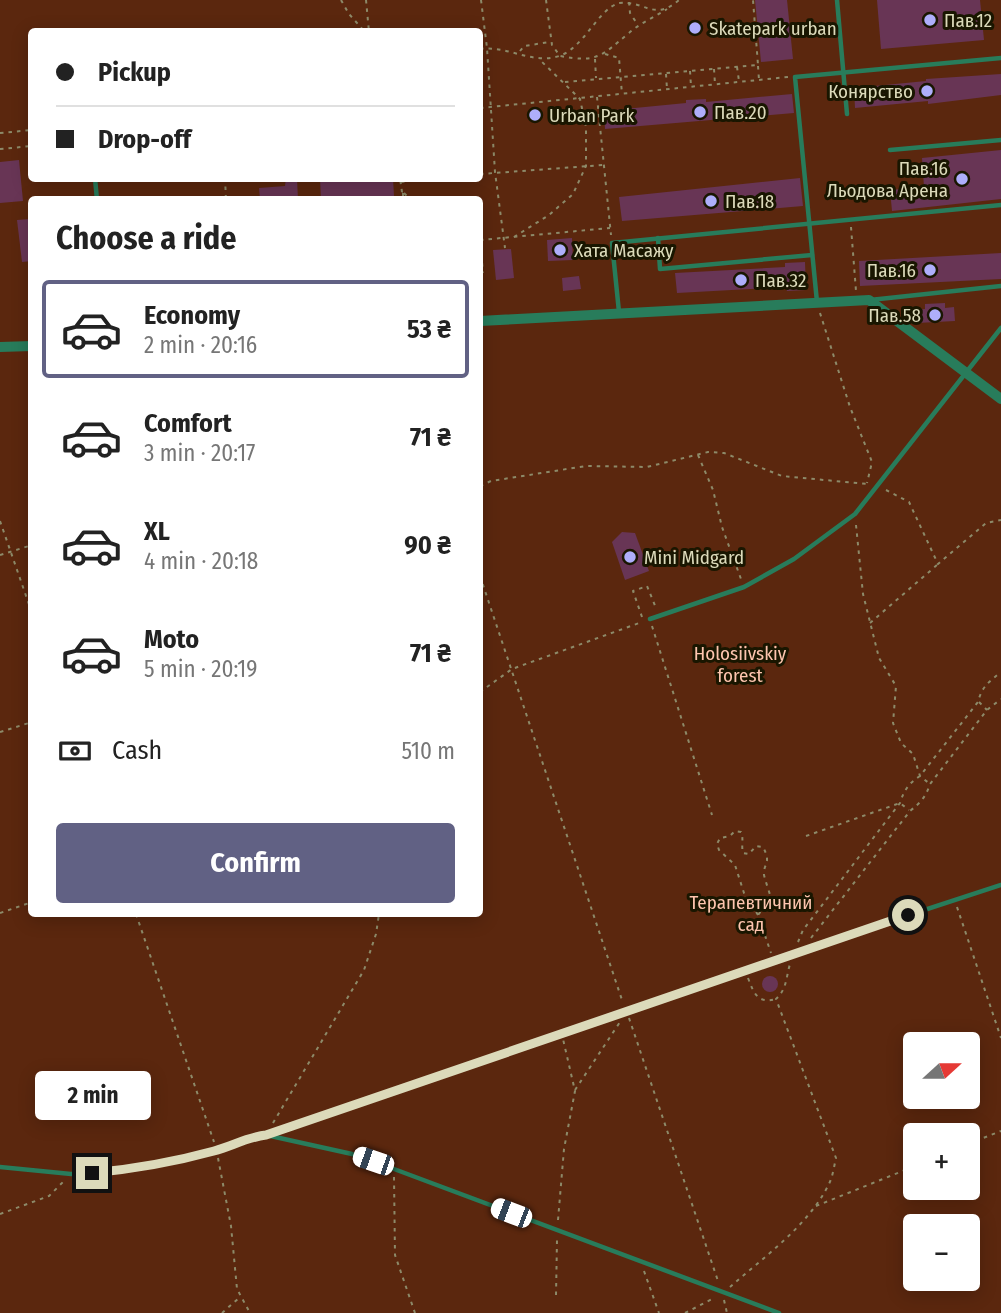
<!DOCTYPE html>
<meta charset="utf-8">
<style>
body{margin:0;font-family:"Fira Sans Condensed",sans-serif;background:#f6f6f6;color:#222;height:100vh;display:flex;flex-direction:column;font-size:26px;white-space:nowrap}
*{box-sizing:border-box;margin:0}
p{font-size:23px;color:#767676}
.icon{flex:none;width:38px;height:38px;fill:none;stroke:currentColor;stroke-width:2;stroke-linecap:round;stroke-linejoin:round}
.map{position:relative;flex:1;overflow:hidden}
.side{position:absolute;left:28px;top:196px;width:455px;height:721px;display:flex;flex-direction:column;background:#fff;border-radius:7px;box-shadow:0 4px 18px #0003}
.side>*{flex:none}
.guide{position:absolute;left:28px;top:28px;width:455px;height:154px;border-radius:7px;box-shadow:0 4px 18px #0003;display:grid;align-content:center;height:154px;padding:0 28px;background:#fff}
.needle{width:46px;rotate:69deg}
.fabs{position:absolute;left:903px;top:1032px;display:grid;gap:14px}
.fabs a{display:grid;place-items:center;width:77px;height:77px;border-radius:7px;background:#fff;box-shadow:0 4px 18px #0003;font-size:35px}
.end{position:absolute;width:32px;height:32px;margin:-16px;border:9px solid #dcdaba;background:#111;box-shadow:0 0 0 4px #111}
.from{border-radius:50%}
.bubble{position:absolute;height:49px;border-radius:7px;background:#fff;box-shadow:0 4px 18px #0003;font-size:23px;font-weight:700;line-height:49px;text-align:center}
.car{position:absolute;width:21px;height:42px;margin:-21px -10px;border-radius:9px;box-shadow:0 0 5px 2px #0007;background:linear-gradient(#fff 24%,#345 0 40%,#fff 0 76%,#345 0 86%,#fff 0)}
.guide b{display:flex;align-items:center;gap:24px;height:66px;font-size:26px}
.guide b+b{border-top:2px solid #e0e0e0}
.guide i{width:18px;height:18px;background:#222}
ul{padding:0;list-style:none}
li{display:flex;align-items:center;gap:21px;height:98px;margin:0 14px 10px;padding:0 14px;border:4px solid transparent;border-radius:7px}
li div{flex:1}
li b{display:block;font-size:26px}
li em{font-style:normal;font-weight:700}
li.selected{border-color:#616184}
li>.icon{width:63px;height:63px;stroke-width:1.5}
h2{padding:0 28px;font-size:32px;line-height:84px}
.pay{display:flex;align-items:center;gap:18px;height:77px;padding:0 28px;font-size:26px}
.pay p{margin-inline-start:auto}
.button{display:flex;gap:14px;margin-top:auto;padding:14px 28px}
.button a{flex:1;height:80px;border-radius:7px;background:#616184;color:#fff;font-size:28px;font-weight:700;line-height:80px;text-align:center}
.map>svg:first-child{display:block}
.green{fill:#5b270e;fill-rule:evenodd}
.building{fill:#683555}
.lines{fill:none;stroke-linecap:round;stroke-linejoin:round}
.path{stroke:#8d8a69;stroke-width:2;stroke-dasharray:3.5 5;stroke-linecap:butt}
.service{stroke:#287c5b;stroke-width:4.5}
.minor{stroke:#287c5b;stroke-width:10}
.route{stroke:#dcdaba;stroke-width:9}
.poi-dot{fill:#aeaefb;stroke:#191600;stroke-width:2.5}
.labels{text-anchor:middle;stroke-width:6;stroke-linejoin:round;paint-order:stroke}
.poi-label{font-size:19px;fill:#dcdaba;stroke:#191600;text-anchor:start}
.park-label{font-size:19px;fill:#fec5ae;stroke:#191600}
</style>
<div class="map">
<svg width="1001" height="1313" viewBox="0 0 1001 1313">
<rect width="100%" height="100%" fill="#322e0d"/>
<path class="green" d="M0 0H1001V1313H0ZM32 32H480V178H32ZM32 200H480V914H32ZM915 1045H968V1097H915ZM915 1136H968V1188H915ZM915 1227H968V1279H915Z"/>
<g class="building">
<polygon points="755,0 787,0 793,59 761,62"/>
<polygon points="877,0 980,0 984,40 881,49"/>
<polygon points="1001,74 1001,95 928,104 928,101 855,108 854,88 926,81 926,79"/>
<polygon points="792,94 794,113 605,129 604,111 686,103 686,100 706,99 706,102"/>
<polygon points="1001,150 1001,199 892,211 890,190 924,187 922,158"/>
<polygon points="19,160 23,201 0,203 0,162"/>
<polygon points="286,178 297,178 298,200 260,200 259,188 285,186"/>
<polygon points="320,178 393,178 394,196 321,200"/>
<polygon points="800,178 803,206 622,221 619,197"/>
<polygon points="30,219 32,261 22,262 17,220"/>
<polygon points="572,238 573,260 548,261 547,240"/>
<polygon points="511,249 514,278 496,280 493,250"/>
<polygon points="1001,253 1001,279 860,286 859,261"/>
<polygon points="805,262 806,290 787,291 786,287 677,293 675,273 785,267 785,263"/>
<polygon points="579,276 581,289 563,291 562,278"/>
<polygon points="945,303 945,308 954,307 955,321 917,323 916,310 925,309 925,304"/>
<polygon points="622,532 635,533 649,571 625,580 612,542"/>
<circle cx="770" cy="984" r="8"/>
</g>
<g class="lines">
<g class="path">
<polyline points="341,0 349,14 365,32"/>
<polyline points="366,0 369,32"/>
<polyline points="481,0 487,48 495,172 505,248"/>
<path d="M546 0 552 45 560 56C598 63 601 56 629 33 640 23 655 17 667 9"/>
<polyline points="629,2 630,13 638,25"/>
<polyline points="742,30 755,28"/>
<path d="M480 49C507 45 532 65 559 56 584 48 598 9 619 3 644 0 654 22 679 0"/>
<polyline points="520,51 524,46 550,42"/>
<polyline points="605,54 619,58 622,94"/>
<polyline points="595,59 596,78"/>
<polyline points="758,66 759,80"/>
<polyline points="737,67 739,81"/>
<polyline points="714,69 715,84"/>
<polyline points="690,71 691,86"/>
<polyline points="666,74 667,89"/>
<polyline points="565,82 758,65 753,0"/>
<polyline points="597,97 611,235"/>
<polyline points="480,108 788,77"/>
<polyline points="29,131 30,146"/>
<polyline points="0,133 32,130"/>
<polyline points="0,149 32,146"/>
<polyline points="480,174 603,165"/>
<polyline points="225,178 226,200"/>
<polyline points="401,182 435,178"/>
<polyline points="403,193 403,200"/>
<polyline points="404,193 411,200"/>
<polyline points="398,200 402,192 400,178"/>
<polyline points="851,227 856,291"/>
<polyline points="514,237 549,215 573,194 586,166 586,127 580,99 539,59"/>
<polyline points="480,240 610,228"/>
<polyline points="480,273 483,272 480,242"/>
<polyline points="820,313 850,407 872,462 867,483"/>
<polyline points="698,455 713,490 722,527 741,579"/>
<polyline points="480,486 491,481 586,466 647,467 708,452 724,453 782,476 867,484"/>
<polyline points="886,490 909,502 938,564 986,523 1001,520"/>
<polyline points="0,521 32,613"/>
<polyline points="856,525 863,594 879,658 896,686 893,723 901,743 913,754 920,776 930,784"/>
<polyline points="0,555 32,545"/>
<polyline points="480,576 623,1003"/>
<polyline points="642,617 633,591 647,586 656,608"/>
<polyline points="870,623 937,565"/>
<polyline points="652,626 712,815"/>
<polyline points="480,692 512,669 642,622"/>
<polyline points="979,702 987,710"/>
<polyline points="0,732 32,722"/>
<polyline points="806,836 900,803 909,810"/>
<polyline points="957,907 1001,1038"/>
<polyline points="0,913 32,902"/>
<polyline points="136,914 214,1142"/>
<path d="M758 915 744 893 735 865 719 850 717 844 720 838 730 836 735 831 741 832C744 839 741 845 743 853L749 854 756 846 763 847C772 864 763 863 764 875 766 883 769 891 771 898L758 915 771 953"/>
<path d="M811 938 910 811C920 803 926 797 930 784L987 710 1001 699"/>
<path d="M798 942 803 930 900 803C904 790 909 783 920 776L978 702C982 686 989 682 1001 672"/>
<path d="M748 978C754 994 758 1004 776 999"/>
<polyline points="629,1018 718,1281"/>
<polyline points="575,1090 620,1022"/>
<polyline points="273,1123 364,970 376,934 379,914"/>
<polyline points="968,1144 1001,1131"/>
<polyline points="218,1158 231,1226 237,1289 250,1313"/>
<polyline points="394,1177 395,1255 415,1313"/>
<polyline points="816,1206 915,1166"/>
<polyline points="0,1214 49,1196 63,1182"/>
<polyline points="558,1220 564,1149 575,1091 563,1039"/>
<polyline points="644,1271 659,1313"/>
<path d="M730 1287C765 1256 808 1226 829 1184 833 1176 834 1166 836 1158L776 999C787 989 786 977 790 964"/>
<polyline points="556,1295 557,1240"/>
<polyline points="724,1300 727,1313"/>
<polyline points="222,1313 240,1297"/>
<polyline points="685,1313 714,1298"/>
</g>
<g class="service">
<polyline points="837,0 847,114"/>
<polyline points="890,150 1001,140"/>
<polyline points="95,178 97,200"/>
<polyline points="658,238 660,269 812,255"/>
<polyline points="870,300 1001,286"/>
<polyline points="817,302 795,77 1001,58"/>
<polyline points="619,312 612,243 1001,205"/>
<polyline points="650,619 744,587 794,559 855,514 1001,328"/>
<polyline points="266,1135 793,953 1001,885"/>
<polyline points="0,1167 71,1174 134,1169 217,1150 254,1137 266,1135 352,1154 394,1169 779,1313"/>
</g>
<g class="minor">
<polyline points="480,321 869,300 1001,399"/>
<polyline points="0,347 32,346"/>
</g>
</g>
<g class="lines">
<path class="route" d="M92 1173C133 1169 174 1162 214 1151 232 1146 248 1137 266 1135L908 915"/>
</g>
<g class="poi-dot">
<circle cx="930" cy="20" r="7"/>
<circle cx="695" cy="28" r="7"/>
<circle cx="927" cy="91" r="7"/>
<circle cx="700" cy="112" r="7"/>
<circle cx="535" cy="115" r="7"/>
<circle cx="962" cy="179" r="7"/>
<circle cx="711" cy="201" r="7"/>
<circle cx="560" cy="250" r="7"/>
<circle cx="930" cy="270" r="7"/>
<circle cx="741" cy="280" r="7"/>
<circle cx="935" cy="315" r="7"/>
<circle cx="630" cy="557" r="7"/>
</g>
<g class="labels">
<g class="poi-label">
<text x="944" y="27">Пав.12</text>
<text x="709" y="35">Skatepark urban</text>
<text x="913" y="98" text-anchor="end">Конярство</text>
<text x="714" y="119">Пав.20</text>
<text x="549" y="122">Urban Park</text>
<text x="948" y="175" text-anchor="end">Пав.16<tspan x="948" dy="22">Льодова Арена</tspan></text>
<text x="725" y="208">Пав.18</text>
<text x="574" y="257">Хата Масажу</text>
<text x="916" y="277" text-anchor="end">Пав.16</text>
<text x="755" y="287">Пав.32</text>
<text x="921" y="322" text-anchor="end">Пав.58</text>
<text x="644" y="564">Mini Midgard</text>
</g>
<g class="park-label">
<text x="740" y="660">Holosiivskiy<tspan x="740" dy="22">forest</tspan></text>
<text x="751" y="909">Терапевтичний<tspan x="751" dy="22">сад</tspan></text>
</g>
</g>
</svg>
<div class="fabs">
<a><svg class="needle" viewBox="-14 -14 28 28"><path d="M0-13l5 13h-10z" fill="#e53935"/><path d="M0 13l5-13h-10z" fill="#767676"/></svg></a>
<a>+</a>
<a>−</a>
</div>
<i class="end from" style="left:908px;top:915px"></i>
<i class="end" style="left:92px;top:1173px"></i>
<div class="bubble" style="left:35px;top:1071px;width:116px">2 min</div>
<i class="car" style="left:373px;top:1161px;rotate:289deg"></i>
<i class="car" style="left:511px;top:1213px;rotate:291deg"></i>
<div class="guide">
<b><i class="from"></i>Pickup</b>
<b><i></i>Drop-off</b>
</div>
<section class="side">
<h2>Choose a ride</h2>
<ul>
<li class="selected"><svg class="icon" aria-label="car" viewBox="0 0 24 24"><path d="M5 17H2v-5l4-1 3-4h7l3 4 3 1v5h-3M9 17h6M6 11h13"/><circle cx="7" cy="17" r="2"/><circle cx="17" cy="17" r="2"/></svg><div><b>Economy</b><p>2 min · 20:16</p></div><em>53 ₴</em></li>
<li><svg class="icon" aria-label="car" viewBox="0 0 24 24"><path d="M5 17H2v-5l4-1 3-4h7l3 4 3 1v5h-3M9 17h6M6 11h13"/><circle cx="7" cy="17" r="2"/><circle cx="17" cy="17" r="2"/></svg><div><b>Comfort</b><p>3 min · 20:17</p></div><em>71 ₴</em></li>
<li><svg class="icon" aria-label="car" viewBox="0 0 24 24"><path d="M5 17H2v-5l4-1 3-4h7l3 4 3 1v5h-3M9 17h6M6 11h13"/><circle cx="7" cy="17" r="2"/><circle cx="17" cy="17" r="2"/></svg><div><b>XL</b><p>4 min · 20:18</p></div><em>90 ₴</em></li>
<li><svg class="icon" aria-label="car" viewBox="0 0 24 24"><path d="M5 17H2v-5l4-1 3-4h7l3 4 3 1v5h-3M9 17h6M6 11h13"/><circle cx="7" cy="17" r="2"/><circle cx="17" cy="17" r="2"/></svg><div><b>Moto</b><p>5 min · 20:19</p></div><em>71 ₴</em></li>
</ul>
<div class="pay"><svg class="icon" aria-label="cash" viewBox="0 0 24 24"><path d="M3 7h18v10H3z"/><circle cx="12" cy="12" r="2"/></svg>Cash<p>510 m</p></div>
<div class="button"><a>Confirm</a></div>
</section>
</div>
